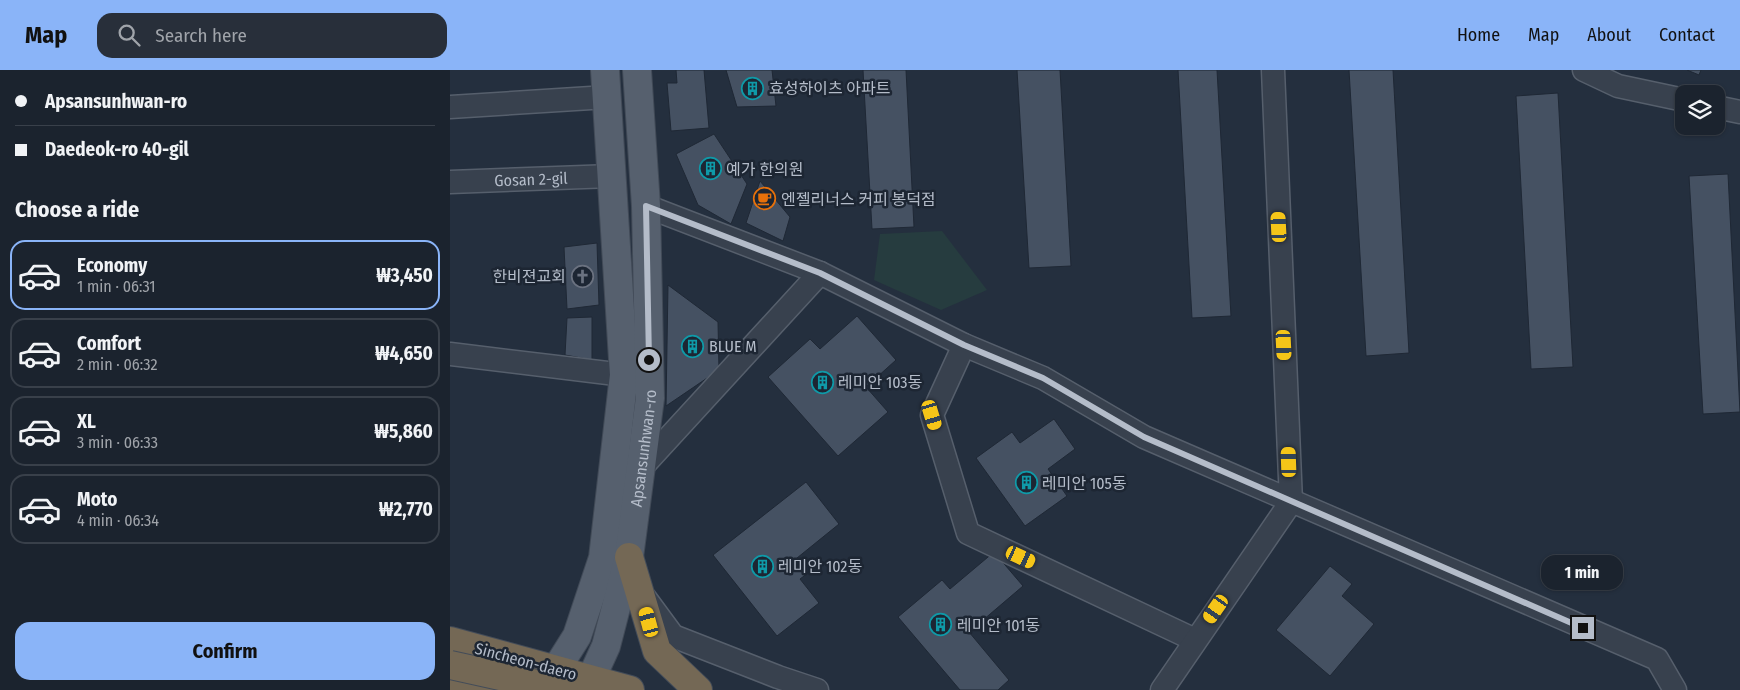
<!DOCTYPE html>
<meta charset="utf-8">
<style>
body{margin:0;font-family:"Fira Sans Condensed","Noto Sans KR",sans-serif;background:#282f3a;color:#f1f3f6;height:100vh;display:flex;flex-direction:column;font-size:19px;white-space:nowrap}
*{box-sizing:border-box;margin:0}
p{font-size:16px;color:#a0a4aa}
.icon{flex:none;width:28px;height:28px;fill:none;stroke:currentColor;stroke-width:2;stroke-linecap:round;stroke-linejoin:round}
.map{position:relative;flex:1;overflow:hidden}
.drawer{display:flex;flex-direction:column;background:#1b232e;width:450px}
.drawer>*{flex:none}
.guide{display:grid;align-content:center;height:110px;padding:0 15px;background:#1b232e}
.buttons{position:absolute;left:1225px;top:15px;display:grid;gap:10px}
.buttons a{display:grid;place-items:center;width:50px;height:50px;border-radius:10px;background:#1b232e;box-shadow:0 1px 4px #0004,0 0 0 1px #39404a;font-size:25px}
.end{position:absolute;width:22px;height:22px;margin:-11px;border:6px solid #b4bcc9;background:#111;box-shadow:0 0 0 2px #111}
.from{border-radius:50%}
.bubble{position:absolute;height:35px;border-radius:15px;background:#1b232e;box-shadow:0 1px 4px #0004,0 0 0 1px #39404a;font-size:16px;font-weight:700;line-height:35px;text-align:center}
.car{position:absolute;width:15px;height:30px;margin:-15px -8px;border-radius:6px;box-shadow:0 0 4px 1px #0007;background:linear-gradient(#f5c518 24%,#345 0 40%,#f5c518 0 76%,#345 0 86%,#f5c518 0)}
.guide b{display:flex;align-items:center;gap:18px;height:48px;font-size:19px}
.guide b+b{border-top:1px solid #39404a}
.guide i{width:12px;height:12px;background:#f1f3f6}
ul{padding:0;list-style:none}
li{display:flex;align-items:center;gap:15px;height:70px;margin:0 10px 8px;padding:0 5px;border:2px solid #39404a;border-radius:15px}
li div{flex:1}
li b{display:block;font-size:19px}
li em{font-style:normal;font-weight:700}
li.on{border-color:#8ab4f8}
li>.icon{width:45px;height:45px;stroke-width:1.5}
h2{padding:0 15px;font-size:22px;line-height:60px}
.action{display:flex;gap:10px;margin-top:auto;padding:10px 15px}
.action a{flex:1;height:58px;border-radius:15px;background:#8ab4f8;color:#111;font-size:20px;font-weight:700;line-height:58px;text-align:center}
header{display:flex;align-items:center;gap:30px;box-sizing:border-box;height:70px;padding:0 25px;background:#8ab4f8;color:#111}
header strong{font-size:24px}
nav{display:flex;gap:28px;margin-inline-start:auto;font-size:18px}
.search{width:350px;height:45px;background:#282f3a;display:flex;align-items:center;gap:12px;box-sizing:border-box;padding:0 18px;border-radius:15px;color:#a0a4aa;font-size:19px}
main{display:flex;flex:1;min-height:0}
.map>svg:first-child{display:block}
.green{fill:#263c3f}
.building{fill:#455162;stroke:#1f2835}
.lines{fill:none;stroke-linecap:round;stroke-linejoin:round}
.minor-casing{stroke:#565f6c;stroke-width:25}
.major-casing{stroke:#414a57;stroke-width:30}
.highway-casing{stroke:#434c59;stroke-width:30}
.minor{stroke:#38414e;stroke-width:22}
.major{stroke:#56606e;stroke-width:28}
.highway{stroke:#746855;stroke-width:28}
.highway-bridge-casing{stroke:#434c59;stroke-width:30;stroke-linecap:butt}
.highway-bridge{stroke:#746855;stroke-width:28}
.route{stroke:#b4bcc9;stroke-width:6}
.labels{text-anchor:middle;stroke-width:5;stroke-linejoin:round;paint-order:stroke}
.poi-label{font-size:16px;fill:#b4bcc9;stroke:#1d2633;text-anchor:start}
.street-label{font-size:16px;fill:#b4bcc9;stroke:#1d2633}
</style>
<header>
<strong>Map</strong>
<div class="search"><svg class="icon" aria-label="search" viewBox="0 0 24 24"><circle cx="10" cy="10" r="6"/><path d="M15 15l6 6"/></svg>Search here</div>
<nav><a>Home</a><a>Map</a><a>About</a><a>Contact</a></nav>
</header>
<main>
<section class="drawer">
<div class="guide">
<b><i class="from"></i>Apsansunhwan-ro</b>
<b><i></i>Daedeok-ro 40-gil</b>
</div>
<h2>Choose a ride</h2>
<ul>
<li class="on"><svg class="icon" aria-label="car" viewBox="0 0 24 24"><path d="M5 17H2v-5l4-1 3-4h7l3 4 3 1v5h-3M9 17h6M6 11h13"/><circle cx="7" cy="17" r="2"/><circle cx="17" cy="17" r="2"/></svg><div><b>Economy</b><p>1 min · 06:31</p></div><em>₩3,450</em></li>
<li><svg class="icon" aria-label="car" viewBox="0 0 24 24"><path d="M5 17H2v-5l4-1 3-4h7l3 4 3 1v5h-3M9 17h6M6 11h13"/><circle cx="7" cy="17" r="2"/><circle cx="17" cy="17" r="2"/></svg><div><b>Comfort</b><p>2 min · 06:32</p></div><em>₩4,650</em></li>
<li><svg class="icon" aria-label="car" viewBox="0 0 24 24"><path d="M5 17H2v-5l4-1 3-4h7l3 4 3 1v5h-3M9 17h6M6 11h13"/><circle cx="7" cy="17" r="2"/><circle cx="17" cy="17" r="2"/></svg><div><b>XL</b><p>3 min · 06:33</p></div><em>₩5,860</em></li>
<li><svg class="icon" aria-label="car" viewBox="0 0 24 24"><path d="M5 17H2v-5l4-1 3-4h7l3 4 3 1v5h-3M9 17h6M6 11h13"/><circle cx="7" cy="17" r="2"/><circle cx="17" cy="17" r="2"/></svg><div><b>Moto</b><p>4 min · 06:34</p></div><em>₩2,770</em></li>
</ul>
<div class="action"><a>Confirm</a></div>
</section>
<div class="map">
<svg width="1290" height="620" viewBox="0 0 1290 620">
<rect width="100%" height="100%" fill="#242f3e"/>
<polygon class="green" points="492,161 537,220 491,240 424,210 430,164"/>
<g class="building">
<polygon points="226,0 254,0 259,58 221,61 217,13 227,13"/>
<polygon points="276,0 322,0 326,36 287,37"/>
<polygon points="413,0 456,0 464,157 422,159"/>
<polygon points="567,0 610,0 621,196 579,198"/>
<polygon points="728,0 767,0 781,246 742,248"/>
<polygon points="899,0 943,0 959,283 916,286"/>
<polygon points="1237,0 1251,0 1249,5"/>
<polygon points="1108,23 1123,297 1081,299 1066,26"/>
<polygon points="264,64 297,114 281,154 248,135 226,84"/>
<polygon points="1278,104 1290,342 1253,344 1239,106"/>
<polygon points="310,111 340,147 333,171 296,153"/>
<polygon points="147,173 149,235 117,239 114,177"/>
<polygon points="218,215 268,252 269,300 216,336"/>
<polygon points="407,246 446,290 416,317 438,342 388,386 318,307 360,269 370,279"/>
<polygon points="142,247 142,290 115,285 117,248"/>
<polygon points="604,349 625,379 598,399 617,426 575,456 526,388 562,362 570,373"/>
<polygon points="356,412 389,454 347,488 358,503 350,509 369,533 327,566 263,485"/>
<polygon points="544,482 573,516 519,562 559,610 548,620 510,620 448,547 492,510 500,519"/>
<polygon points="880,496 902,514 892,526 924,554 880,606 826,560"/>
</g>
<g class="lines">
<defs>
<g id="minor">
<polyline points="1134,0 1168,16 1234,30"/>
<polyline points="0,37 157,27"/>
<polyline points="1266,37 1290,42"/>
<path id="s1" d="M0 112 162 106"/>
<polyline points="196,136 370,203 514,275 593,308 694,367 1207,589 1225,620"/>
<polyline points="514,275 482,345 518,463 745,570"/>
<polyline points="0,284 174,305"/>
<polyline points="191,398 370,203"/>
<polyline points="195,528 223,566 328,607 367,620"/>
<polyline points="712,620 841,432 823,0"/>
</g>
<g id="major">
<polyline points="93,620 127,566 153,488 174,305 155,0"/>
<path id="s2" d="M136 620 156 576 179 487 200 328 196 136 187 0"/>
</g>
<g id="highway">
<polyline points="179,487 207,581 248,620"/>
<polyline points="0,571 180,620"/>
<polyline points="0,608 46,620"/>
</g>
</defs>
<use href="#minor" class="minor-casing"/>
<use href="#major" class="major-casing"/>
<use href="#highway" class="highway-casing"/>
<use href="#minor" class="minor"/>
<use href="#major" class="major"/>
<use href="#highway" class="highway"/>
<defs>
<polyline id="highway-bridge" points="0,595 114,620"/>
</defs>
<use href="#highway-bridge" class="highway-bridge-casing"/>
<use href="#highway-bridge" class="highway-bridge"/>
</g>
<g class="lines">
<polyline class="route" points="199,290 196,136 370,203 514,275 593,308 694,367 1133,558"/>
</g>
<defs>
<symbol id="building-ring" viewBox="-11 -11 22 22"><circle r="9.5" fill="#1d2633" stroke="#0f9aa8" stroke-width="1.5"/><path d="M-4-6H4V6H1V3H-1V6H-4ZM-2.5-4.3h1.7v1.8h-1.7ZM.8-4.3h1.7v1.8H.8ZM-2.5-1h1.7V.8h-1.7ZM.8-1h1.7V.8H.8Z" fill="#0f9aa8"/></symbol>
<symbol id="cafe-ring" viewBox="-11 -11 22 22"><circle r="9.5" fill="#1d2633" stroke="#e8710a" stroke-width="1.5"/><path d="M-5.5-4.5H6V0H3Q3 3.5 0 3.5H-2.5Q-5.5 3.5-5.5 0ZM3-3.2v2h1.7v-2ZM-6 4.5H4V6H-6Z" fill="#e8710a"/></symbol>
<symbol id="church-ring" viewBox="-11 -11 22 22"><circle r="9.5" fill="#1d2633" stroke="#6b7280" stroke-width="1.5"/><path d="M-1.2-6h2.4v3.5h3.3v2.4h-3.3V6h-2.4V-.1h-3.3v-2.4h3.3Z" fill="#6b7280"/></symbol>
</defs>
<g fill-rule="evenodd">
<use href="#building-ring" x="290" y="6" width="25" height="25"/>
<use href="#building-ring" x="248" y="86" width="25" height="25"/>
<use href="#cafe-ring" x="302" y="116" width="25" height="25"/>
<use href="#church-ring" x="120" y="194" width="25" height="25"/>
<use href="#building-ring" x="230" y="264" width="25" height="25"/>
<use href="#building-ring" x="360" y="300" width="25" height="25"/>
<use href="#building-ring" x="564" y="400" width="25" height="25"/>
<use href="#building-ring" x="300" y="484" width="25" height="25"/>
<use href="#building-ring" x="478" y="542" width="25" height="25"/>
</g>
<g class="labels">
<g class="poi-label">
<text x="319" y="24">효성하이츠 아파트</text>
<text x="276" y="105">예가 한의원</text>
<text x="331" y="135">엔젤리너스 커피 봉덕점</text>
<text x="116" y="212" text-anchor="end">한비젼교회</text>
<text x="259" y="282">BLUE M</text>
<text x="388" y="318">레미안 103동</text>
<text x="592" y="419">레미안 105동</text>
<text x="328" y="502">레미안 102동</text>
<text x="507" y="561">레미안 101동</text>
</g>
<g class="street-label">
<text dy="6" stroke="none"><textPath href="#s1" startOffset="81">Gosan 2-gil</textPath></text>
<text dy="6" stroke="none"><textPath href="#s2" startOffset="250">Apsansunhwan-ro</textPath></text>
<text transform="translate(76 591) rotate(15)" y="6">Sincheon-daero</text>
</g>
</g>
</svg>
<div class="buttons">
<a><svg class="icon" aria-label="layers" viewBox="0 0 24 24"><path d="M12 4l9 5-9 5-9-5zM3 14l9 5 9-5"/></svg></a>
</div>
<i class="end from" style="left:199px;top:290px"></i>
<i class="end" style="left:1133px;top:558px"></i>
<div class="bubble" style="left:1091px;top:485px;width:82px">1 min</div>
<i class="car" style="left:829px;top:157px;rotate:357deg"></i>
<i class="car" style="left:834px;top:275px;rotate:177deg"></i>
<i class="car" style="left:482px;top:345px;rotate:163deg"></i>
<i class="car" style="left:839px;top:392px;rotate:358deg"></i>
<i class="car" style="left:571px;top:487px;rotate:115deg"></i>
<i class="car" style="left:766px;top:539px;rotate:215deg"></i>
<i class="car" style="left:199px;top:552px;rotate:345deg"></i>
</div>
</main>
